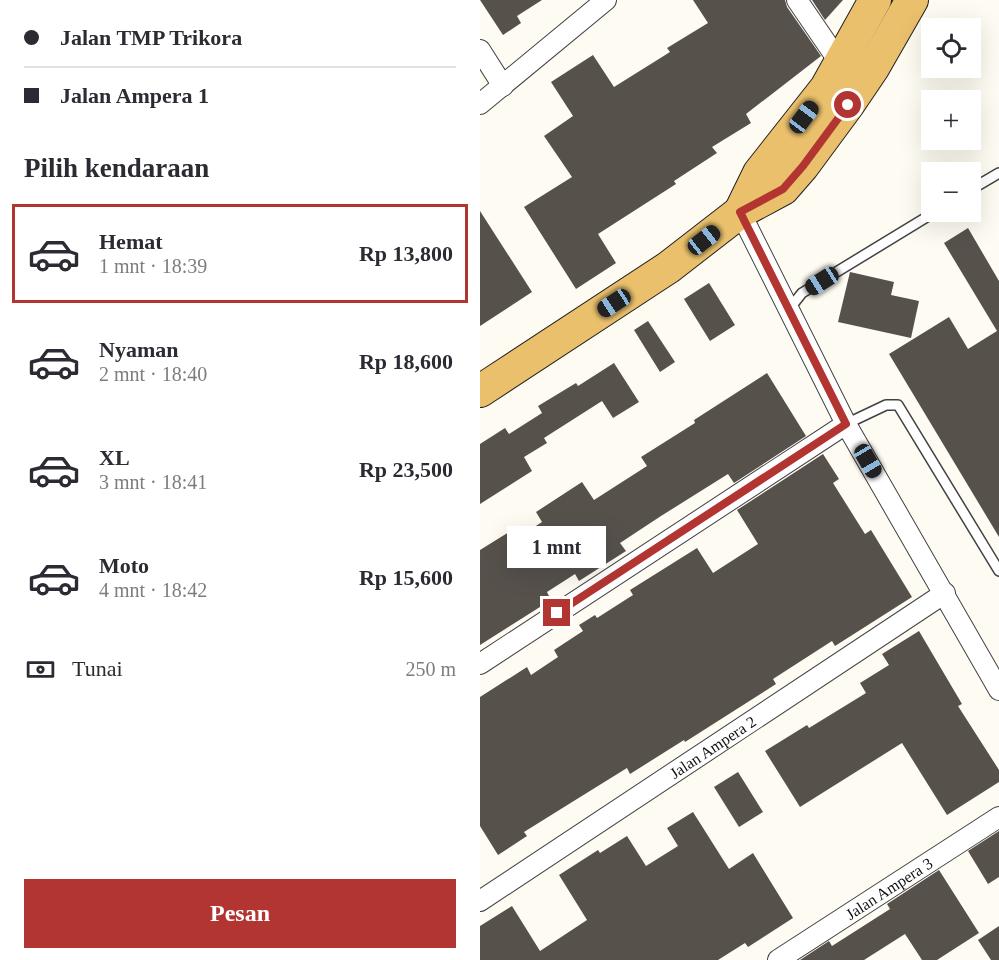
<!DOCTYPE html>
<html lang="id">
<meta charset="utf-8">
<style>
body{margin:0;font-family:Georgia,serif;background:#f2f2f3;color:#2b2b33;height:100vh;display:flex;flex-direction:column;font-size:22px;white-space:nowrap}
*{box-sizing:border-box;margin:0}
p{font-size:20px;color:#7c7c81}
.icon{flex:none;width:33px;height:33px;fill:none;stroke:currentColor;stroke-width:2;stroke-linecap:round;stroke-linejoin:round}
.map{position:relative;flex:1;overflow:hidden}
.sheet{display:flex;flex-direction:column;background:#fff;width:480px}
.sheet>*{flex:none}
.top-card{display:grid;align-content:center;height:132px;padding:0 24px;background:#fff}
.fabs{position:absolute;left:441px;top:18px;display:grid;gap:12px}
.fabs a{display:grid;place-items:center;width:60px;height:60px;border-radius:0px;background:#fff;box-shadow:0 6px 24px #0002;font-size:30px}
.end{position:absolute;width:27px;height:27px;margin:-14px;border:8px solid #b33532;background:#fff;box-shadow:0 0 0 3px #fff}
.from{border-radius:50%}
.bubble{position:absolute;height:42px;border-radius:0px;background:#fff;box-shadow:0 6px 24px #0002;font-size:20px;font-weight:800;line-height:42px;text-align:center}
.car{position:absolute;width:18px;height:36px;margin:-18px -9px;border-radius:8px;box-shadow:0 0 4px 2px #0007;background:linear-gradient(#222 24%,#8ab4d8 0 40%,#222 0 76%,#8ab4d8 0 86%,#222 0)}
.top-card b{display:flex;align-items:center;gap:21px;height:57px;font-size:22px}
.top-card b+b{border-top:2px solid #e1e1e2}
.top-card i{width:15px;height:15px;background:#2b2b33}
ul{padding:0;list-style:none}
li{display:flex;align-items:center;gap:18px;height:99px;margin:0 12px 9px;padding:0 12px;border:3px solid transparent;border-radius:0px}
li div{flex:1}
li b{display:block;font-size:22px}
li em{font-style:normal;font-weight:800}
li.current{border-color:#b33532}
li>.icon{width:54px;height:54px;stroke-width:1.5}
h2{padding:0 24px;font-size:27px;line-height:72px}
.pay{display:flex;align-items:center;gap:15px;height:66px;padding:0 24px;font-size:22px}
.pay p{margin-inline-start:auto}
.primary-button{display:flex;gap:12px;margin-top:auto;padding:12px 24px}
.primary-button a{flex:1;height:69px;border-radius:0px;background:#b33532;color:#fff;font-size:24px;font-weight:800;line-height:69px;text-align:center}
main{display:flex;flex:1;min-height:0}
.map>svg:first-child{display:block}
.building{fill:#57514c}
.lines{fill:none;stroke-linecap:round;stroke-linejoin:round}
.service-casing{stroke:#424242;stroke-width:12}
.minor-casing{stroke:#424242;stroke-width:22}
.trunk-casing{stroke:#202020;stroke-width:34}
.service{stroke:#fff;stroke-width:9}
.minor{stroke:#fff;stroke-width:20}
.trunk{stroke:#eac06c;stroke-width:32}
.route{stroke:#b33532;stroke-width:8}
.labels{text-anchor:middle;stroke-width:6;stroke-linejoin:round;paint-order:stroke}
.street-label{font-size:16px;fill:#0f0f0f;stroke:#fff}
</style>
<main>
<section class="sheet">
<div class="top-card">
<b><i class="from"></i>Jalan TMP Trikora</b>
<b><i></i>Jalan Ampera 1</b>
</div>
<h2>Pilih kendaraan</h2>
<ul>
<li class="current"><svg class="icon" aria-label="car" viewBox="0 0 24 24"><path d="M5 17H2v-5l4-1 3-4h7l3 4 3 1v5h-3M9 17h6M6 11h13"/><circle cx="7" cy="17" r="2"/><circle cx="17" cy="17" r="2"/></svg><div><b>Hemat</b><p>1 mnt · 18:39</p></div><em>Rp 13,800</em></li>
<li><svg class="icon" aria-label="car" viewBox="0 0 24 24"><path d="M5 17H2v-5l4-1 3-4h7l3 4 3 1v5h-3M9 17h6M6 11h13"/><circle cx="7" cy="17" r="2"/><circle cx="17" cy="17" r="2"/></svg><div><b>Nyaman</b><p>2 mnt · 18:40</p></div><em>Rp 18,600</em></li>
<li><svg class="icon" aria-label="car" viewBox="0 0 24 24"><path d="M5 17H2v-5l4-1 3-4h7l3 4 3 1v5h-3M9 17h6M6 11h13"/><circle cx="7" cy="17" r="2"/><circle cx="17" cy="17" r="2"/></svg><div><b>XL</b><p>3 mnt · 18:41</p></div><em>Rp 23,500</em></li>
<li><svg class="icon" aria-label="car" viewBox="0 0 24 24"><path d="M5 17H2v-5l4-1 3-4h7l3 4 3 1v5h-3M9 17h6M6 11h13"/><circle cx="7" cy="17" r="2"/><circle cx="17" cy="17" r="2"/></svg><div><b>Moto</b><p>4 mnt · 18:42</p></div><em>Rp 15,600</em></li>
</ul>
<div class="pay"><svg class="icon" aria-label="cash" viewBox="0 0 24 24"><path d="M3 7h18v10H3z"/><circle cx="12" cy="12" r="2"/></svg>Tunai<p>250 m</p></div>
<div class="primary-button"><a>Pesan</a></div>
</section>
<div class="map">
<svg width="519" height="960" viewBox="0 0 519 960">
<rect width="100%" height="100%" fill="#fefcf2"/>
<g class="building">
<polygon points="0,0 62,0 37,16 41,23 23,35"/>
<polygon points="213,0 305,0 307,7 341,56 266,114 271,123 232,147 237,153 194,181 196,184 118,234 136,263 96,289 44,207 92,177 64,136 93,116 71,82 113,55 134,87 190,52 187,48 228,23"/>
<polygon points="332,0 363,0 345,20"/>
<polygon points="0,211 52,292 0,326"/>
<polygon points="488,228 519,281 519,537 409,354 469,317 488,349 517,331 464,243"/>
<polygon points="370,272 414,282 411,295 439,301 431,338 358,322"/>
<polygon points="229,283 255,325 230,341 204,299"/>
<polygon points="168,321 195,362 180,372 154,330"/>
<polygon points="134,363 159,402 133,418 122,401 64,438 67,443 44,457 52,471 0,504 0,444 25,428 29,434 62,413 58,406 96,383 98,386"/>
<polygon points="287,373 326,436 254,483 248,474 181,516 140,543 146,551 99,581 95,574 67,592 71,600 0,645 0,550 29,532 34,540 62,522 56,512 102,482 114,500 167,466 161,457 215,423 214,420"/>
<polygon points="343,454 359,479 353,483 385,534 391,530 432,597 355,646 352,641 293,679 296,684 205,742 204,740 150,774 147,768 97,799 44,832 47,836 18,855 0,826 0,697 47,667 51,675 78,657 74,650 103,631 99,625 115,615 117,618 153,595 150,590 217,548 233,573 278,544 257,510"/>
<polygon points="439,631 482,704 478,706 519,770 519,782 467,815 422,743 320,807 285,751 327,725 329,728 386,693 380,683 409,665 402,654"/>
<polygon points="258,772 283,812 259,827 234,787"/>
<polygon points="213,812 249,869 273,853 313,918 268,947 265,943 238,960 0,960 0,926 32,906 60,951 107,920 79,875 118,850 120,853 147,836 166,866 198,846 187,828"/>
<polygon points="519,831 519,877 508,884 488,851"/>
<polygon points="459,870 499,933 457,960 442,960 425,934 384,960 320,960 349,941 352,946 410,909 407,904"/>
<polygon points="519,926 519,960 511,960 498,940"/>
</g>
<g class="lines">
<defs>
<g id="service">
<polyline points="490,190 519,173"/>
<polyline points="310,308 322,293 455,212"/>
<polyline points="366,424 406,405 418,405 519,571"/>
</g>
<g id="minor">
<polyline points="317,0 360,63"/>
<polyline points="0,50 23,86"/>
<polyline points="0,104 126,0"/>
<polyline points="260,212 366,424 519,690"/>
<polyline points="0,664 366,424"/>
<path id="s1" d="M0 901 465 593"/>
<path id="s2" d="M298 960 519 817"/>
</g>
<g id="trunk">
<polyline points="260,212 279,173 346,88 395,0"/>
<polyline points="0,391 189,267 260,212 303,189 323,166 368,105 393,68 432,0"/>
</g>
</defs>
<use href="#service" class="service-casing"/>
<use href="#minor" class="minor-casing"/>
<use href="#trunk" class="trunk-casing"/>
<use href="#service" class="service"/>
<use href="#minor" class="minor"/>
<use href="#trunk" class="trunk"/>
</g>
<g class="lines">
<polyline class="route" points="77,613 366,424 260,212 303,189 323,166 368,105"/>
</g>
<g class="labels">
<g class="street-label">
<text dy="6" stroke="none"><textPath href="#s1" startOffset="279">Jalan Ampera 2</textPath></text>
<text dy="6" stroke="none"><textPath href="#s2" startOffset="132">Jalan Ampera 3</textPath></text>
</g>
</g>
</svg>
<div class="fabs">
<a><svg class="icon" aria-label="locate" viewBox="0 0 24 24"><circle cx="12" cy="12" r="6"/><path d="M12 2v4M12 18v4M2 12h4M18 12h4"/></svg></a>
<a>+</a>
<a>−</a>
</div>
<i class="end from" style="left:368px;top:105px"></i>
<i class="end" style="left:77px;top:613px"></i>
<div class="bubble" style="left:27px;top:526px;width:99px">1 mnt</div>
<i class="car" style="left:324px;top:117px;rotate:37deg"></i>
<i class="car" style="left:224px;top:240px;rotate:52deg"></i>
<i class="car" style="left:342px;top:281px;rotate:238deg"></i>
<i class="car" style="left:134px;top:303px;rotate:237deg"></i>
<i class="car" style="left:388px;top:461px;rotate:150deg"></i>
</div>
</main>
